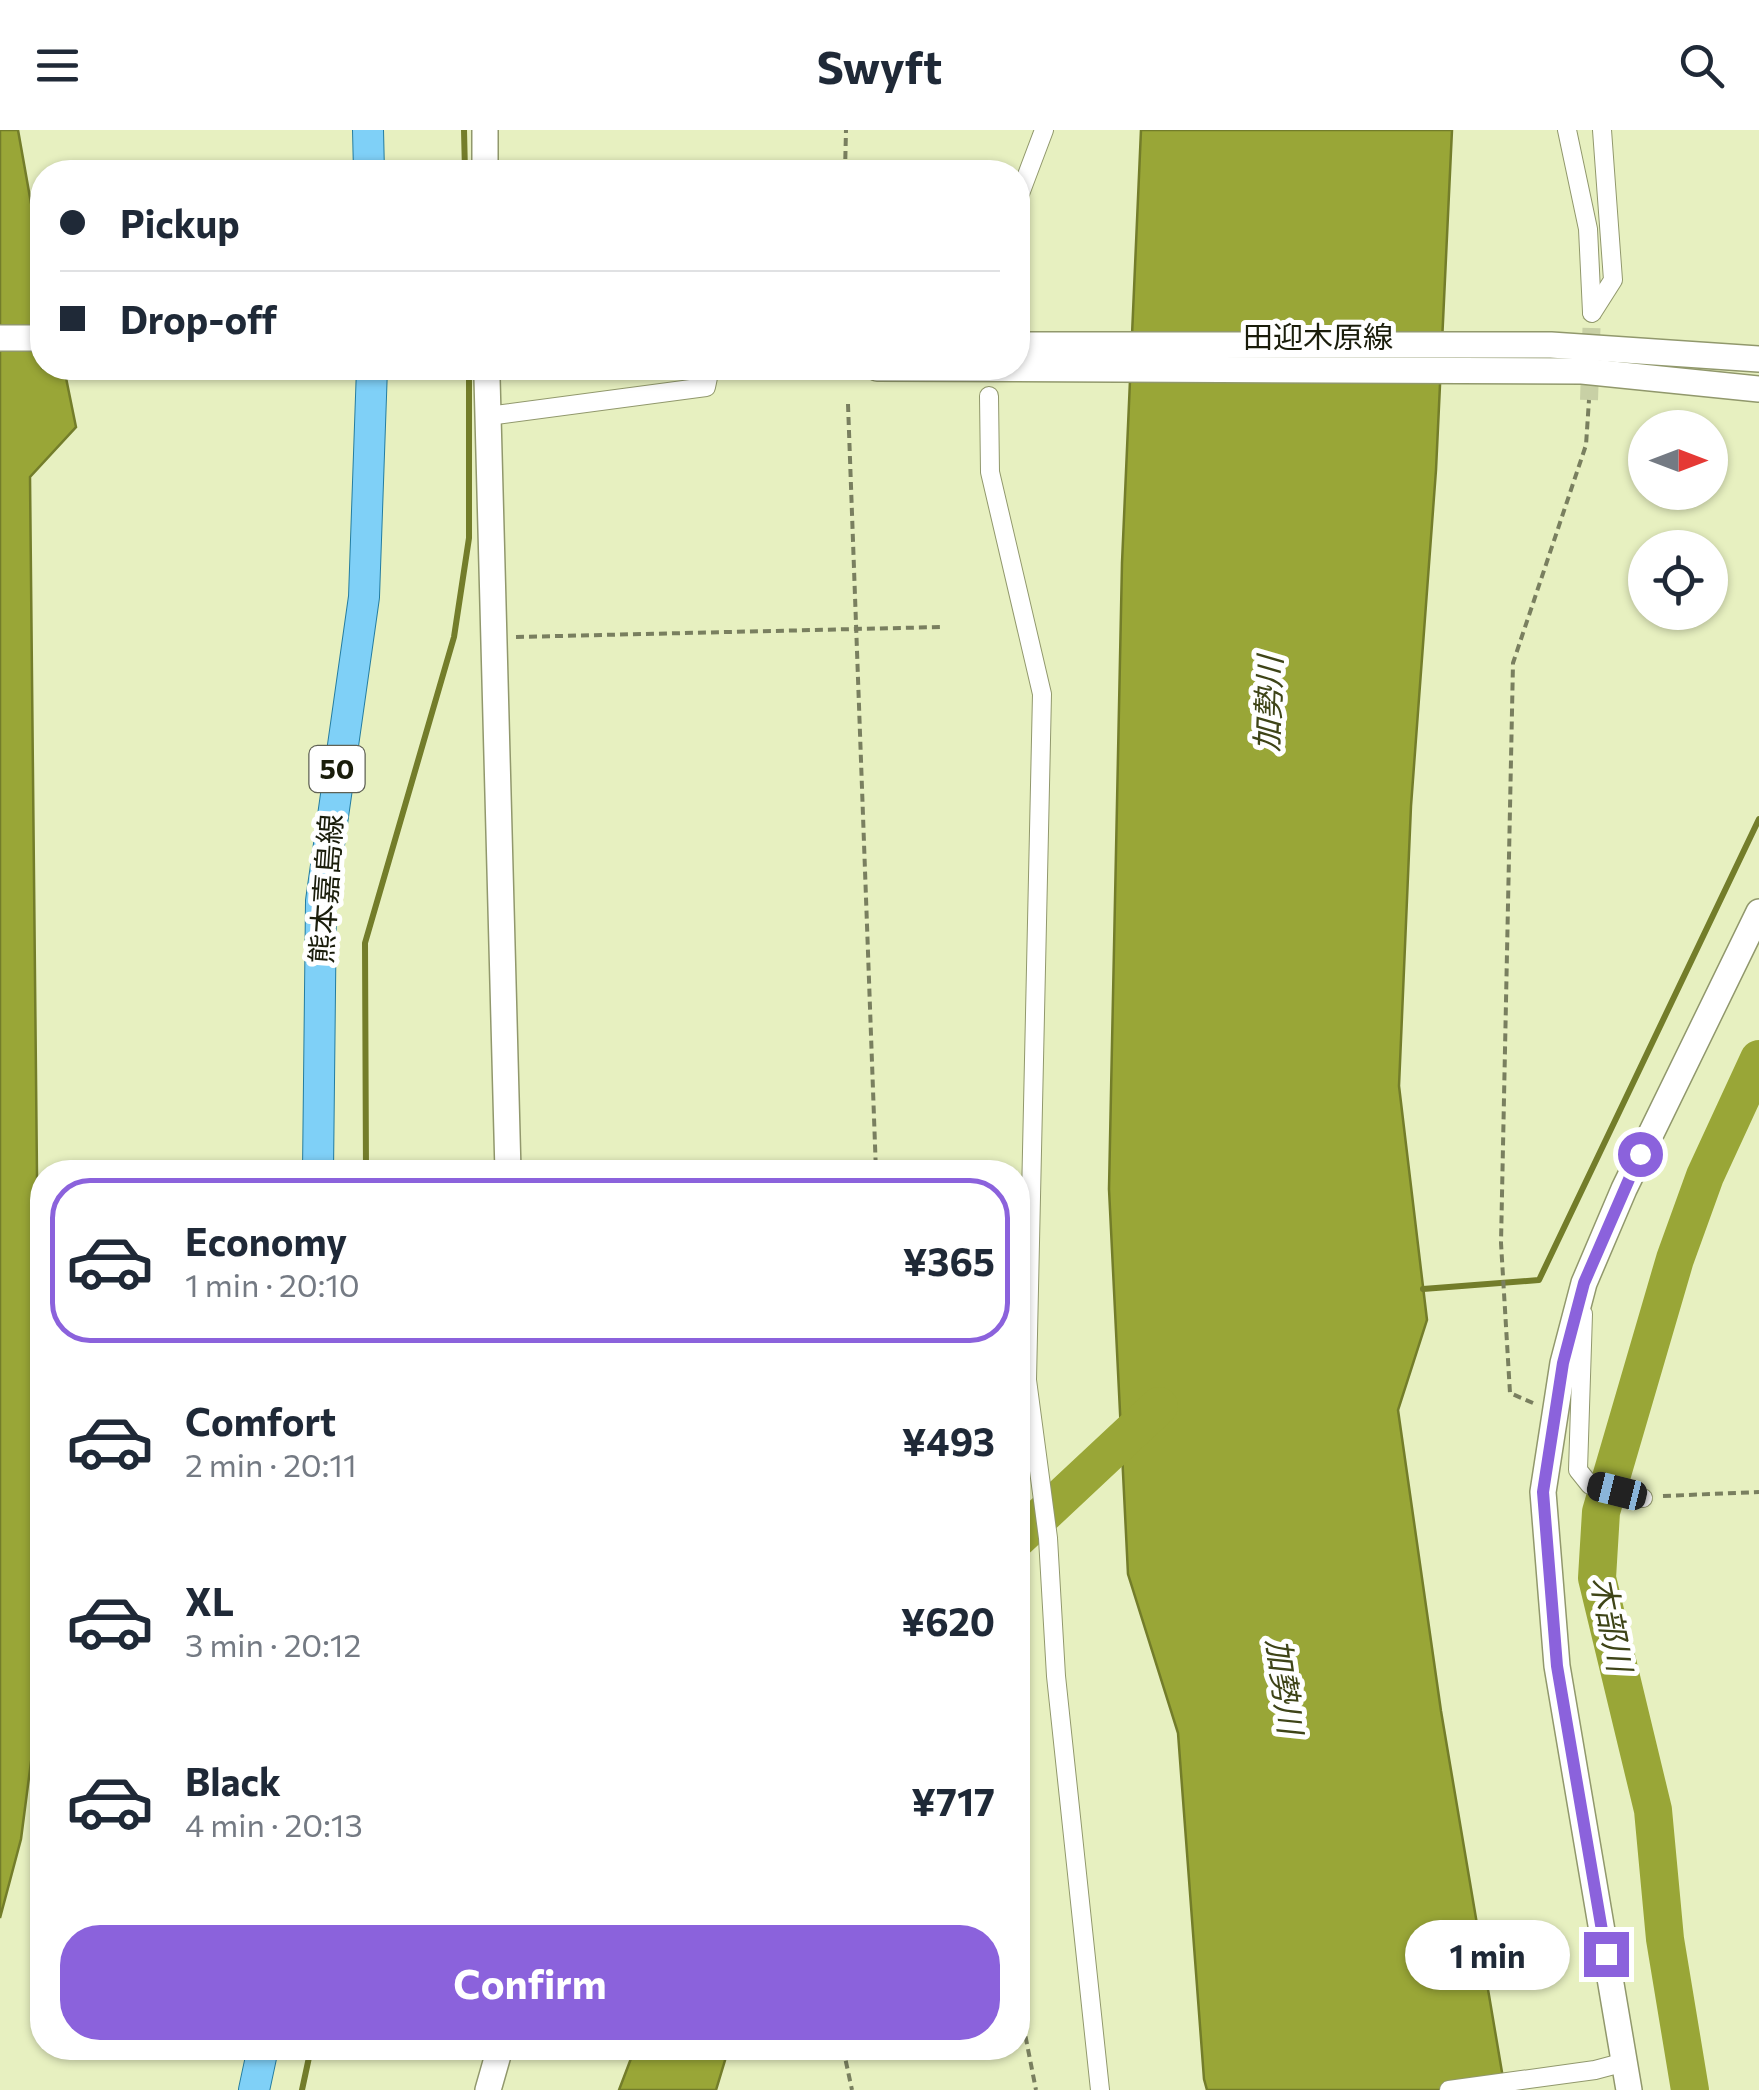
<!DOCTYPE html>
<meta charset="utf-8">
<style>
body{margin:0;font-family:Commissioner,"Noto Sans JP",sans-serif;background:#f2f2f3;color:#1f2937;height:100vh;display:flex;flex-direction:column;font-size:38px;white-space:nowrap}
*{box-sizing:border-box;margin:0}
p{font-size:32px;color:#747a83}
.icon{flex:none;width:55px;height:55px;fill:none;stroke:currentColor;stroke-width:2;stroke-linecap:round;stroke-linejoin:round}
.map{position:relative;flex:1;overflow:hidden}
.panel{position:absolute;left:30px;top:1030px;width:1000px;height:900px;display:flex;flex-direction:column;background:#fff;border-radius:40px;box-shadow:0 2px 8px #0004}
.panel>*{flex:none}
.guide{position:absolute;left:30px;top:30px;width:1000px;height:220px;border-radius:40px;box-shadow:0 2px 8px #0004;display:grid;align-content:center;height:220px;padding:0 30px;background:#fff}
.needle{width:65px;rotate:90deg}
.buttons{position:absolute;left:1628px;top:280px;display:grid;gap:20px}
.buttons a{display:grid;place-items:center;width:100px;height:100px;border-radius:50%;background:#fff;box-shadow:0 2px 8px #0004;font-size:50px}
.end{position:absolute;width:45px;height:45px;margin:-22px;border:12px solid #8b62dc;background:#fff;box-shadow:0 0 0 5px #fff}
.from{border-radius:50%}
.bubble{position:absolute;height:70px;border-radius:35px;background:#fff;box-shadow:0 2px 8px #0004;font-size:32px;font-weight:700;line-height:70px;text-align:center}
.car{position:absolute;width:30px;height:60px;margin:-30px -15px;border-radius:12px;box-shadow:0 0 8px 2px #0007;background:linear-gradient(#222 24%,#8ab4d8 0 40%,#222 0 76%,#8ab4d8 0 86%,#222 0)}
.guide b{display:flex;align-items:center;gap:35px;height:95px;font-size:38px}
.guide b+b{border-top:2px solid #e0e1e3}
.guide i{width:25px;height:25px;background:#1f2937}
ul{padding:18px 0 0;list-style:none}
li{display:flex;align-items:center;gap:30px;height:165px;margin:0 20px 15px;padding:0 10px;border:5px solid transparent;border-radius:40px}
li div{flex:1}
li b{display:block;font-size:38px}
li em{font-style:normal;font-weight:700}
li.selected{border-color:#8b62dc}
li>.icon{width:90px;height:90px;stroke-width:1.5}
.button{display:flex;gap:20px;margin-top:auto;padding:20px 30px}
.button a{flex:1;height:115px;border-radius:40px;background:#8b62dc;color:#fff;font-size:40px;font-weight:700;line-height:115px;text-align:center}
header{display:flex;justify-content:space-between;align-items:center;height:130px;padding:0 30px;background:#fff;font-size:45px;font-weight:700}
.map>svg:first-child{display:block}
.water{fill:#99a637;stroke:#737d2a;stroke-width:2.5}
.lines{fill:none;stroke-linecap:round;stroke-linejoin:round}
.stream{stroke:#737d2a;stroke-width:6}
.river{stroke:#99a637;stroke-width:38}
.street-tunnel{stroke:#c8d0a5;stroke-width:18;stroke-dasharray:18 9;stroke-linecap:butt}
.street-casing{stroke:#91986c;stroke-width:20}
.secondary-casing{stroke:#91986c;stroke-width:28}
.primary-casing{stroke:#247da1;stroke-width:32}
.path{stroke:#797f5f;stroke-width:4;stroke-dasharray:8 5;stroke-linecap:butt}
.street{stroke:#fff;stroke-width:18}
.secondary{stroke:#fff;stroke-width:25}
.primary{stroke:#7fd0f7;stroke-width:30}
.route{stroke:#8b62dc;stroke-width:12}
.labels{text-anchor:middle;stroke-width:10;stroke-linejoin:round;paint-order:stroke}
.shield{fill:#fff;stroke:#5f6154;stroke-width:2.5}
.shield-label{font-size:28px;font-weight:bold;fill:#1a1d0b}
.street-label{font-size:30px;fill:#1a1d0b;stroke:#fff}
.water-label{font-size:32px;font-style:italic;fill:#3e4417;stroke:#fff}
</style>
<header><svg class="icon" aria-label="menu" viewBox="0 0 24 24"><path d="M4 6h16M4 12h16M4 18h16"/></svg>Swyft<svg class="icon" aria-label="search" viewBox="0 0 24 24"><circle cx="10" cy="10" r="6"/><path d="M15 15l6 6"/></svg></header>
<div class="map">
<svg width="1759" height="1960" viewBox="0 0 1759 1960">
<rect width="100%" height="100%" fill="#e7f0c0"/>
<g class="water">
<polygon points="0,0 18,0 42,135 42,238 64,238 76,297 30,347 42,1547 21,1709 0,1788"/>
<polygon points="1141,0 1452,0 1436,340 1411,676 1399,956 1427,1190 1398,1280 1441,1581 1505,1960 1207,1960 1204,1949 1178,1603 1128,1444 1109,1059 1122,433"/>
<polygon points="635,1918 733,1918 726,1927 716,1960 619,1960"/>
</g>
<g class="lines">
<g class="stream">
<polyline points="464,0 465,42"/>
<polyline points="366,1042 365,813 454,507 469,408 469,250"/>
<polyline points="1423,1159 1539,1150 1759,689"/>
<polyline points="302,1960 311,1918"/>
</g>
<g class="river">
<polyline points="1018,1408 1159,1276"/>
<polyline points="1690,1960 1665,1809 1653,1680 1597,1448 1601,1382 1675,1129 1705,1046 1759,929"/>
</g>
<polyline class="street-tunnel" points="1589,270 1592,183"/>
<defs>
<g id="street">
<polyline points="1567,0 1588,99 1592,182"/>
<polyline points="1018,69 1044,0"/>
<polyline points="1592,183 1613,150 1602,0"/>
<polyline points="989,266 990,342 1042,564 1027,1250 1048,1408 1056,1546 1100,1960"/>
<polyline points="488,286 706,257 710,238"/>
<polyline points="1583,1184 1578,1340 1590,1355 1643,1368"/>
<polyline points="1449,1960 1595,1940 1625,1932"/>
</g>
<g id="secondary">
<polyline points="485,0 485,42"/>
<polyline points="0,208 42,208"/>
<polyline points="1018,215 1551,215 1759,229"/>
<polyline points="877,238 1582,241 1759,259"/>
<polyline points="487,248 508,1042"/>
<polyline points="488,1960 500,1918"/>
<polyline points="1629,1960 1557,1536 1543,1362 1563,1233 1584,1153 1624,1059 1759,782"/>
</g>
<g id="primary">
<polyline points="368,0 369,42"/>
<polyline points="318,1042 321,771 364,467 372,238"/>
<polyline points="254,1960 263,1918"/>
</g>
</defs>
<use href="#street" class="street-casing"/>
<use href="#secondary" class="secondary-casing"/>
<use href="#primary" class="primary-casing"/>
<g class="path">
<polyline points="845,42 846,0"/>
<polyline points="848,274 876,1042"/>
<polyline points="516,507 941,497"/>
<polyline points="1533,1273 1510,1263 1501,1113 1513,533 1586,315 1589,270"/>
<polyline points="1663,1366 1759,1362"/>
<polyline points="1018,1868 1036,1960"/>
<polyline points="843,1918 852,1960"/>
</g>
<use href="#street" class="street"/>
<use href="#secondary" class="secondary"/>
<use href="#primary" class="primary"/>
</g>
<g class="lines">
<polyline class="route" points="1606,1824 1557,1536 1543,1362 1563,1233 1584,1153 1640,1024"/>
</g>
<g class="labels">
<rect class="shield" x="309.5" y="616" width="55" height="46" rx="8"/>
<g class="shield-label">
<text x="337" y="649">50</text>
</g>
<g class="street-label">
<text x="1318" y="218">田迎木原線</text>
<text transform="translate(327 759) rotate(-86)" y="10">熊本嘉島線</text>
</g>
<g class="water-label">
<text transform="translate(1269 574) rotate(-88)" y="11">加勢川</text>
<text transform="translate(1611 1494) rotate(79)" y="11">木部川</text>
<text transform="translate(1284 1556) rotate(82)" y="11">加勢川</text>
</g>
</g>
</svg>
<div class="buttons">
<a><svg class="needle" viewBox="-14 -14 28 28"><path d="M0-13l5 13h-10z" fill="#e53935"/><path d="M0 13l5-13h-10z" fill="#747a83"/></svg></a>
<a><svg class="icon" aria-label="locate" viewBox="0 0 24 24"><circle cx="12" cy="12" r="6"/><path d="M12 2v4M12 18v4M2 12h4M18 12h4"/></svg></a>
</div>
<i class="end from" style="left:1640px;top:1024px"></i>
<i class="end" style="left:1606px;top:1824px"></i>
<div class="bubble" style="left:1405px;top:1790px;width:165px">1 min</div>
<i class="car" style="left:1617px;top:1361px;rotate:284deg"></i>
<div class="guide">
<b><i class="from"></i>Pickup</b>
<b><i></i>Drop-off</b>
</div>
<section class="panel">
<ul>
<li class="selected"><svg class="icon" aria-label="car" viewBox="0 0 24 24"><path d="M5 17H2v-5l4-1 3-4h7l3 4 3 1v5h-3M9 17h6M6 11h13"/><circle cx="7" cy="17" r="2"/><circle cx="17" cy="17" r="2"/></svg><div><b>Economy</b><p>1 min · 20:10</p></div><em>¥365</em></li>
<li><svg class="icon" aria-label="car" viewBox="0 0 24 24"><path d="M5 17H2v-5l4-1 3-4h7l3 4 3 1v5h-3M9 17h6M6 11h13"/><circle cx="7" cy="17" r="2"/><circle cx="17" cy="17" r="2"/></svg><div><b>Comfort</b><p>2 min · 20:11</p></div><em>¥493</em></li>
<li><svg class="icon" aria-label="car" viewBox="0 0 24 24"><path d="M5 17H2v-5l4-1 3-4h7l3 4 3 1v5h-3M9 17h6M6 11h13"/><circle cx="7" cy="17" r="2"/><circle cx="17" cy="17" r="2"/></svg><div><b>XL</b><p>3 min · 20:12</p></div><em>¥620</em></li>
<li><svg class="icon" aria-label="car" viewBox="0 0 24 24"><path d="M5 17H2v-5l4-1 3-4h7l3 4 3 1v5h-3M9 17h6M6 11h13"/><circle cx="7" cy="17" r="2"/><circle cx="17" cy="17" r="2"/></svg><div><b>Black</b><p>4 min · 20:13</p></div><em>¥717</em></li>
</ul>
<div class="button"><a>Confirm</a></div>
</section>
</div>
